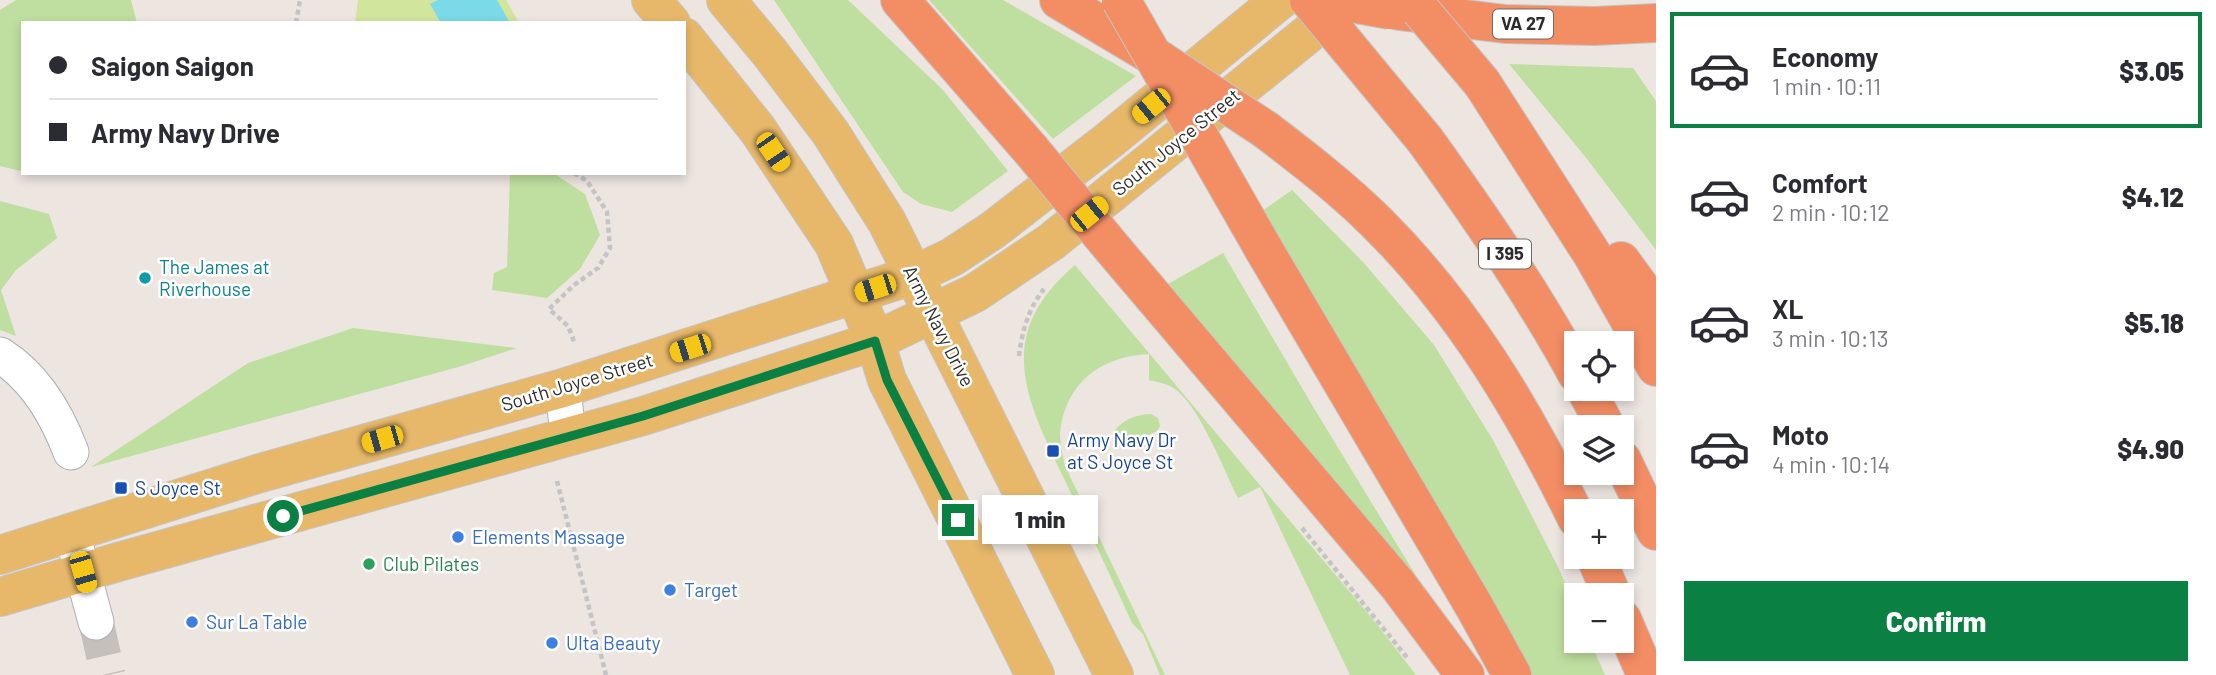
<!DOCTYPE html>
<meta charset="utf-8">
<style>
body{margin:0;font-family:Barlow,sans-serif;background:#f7f7f7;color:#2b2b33;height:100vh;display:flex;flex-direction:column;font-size:26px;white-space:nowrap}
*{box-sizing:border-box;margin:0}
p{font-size:23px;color:#7c7c81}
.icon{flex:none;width:38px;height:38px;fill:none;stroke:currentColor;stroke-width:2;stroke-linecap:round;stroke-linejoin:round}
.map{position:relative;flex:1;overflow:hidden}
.sheet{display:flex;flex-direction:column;background:#fff;width:560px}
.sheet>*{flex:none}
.top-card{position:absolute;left:21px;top:21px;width:665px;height:154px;border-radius:0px;box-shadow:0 4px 10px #0003;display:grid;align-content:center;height:154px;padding:0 28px;background:#fff}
.fabs{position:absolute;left:1564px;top:331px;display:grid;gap:14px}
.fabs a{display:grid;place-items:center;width:70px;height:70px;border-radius:0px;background:#fff;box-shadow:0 4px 10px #0003;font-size:35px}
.end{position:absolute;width:32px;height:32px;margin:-16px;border:9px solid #0b8043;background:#fff;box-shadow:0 0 0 4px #fff}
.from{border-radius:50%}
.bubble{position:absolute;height:49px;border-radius:0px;background:#fff;box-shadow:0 4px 10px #0003;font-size:23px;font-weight:800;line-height:49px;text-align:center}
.car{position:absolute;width:21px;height:42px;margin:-21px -10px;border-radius:9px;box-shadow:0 0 5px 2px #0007;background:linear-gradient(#f5c518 24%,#345 0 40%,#f5c518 0 76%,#345 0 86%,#f5c518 0)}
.top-card b{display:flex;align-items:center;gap:24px;height:66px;font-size:26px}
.top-card b+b{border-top:2px solid #e1e1e2}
.top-card i{width:18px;height:18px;background:#2b2b33}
ul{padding:12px 0 0;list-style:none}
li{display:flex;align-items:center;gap:21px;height:116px;margin:0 14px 10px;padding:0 14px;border:4px solid transparent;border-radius:0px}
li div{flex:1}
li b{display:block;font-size:26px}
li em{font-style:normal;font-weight:800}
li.on{border-color:#0b8043}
li>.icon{width:63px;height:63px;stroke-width:1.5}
.cta{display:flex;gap:14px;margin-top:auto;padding:14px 28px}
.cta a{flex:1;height:80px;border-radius:0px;background:#0b8043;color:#fff;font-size:28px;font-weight:800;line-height:80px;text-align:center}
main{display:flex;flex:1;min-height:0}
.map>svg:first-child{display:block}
.green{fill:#bfdfa0}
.pitch{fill:#d1e59d}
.water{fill:#7adae7}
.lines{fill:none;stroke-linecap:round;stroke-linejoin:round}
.minor-tunnel{stroke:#c6c0bc;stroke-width:35;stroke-dasharray:35 18;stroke-linecap:butt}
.minor-casing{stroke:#acb0b7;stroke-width:37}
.major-casing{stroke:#c4c4c4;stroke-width:40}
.highway-casing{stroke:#c4c4c4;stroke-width:40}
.path{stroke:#c4c4c4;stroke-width:4.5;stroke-dasharray:5 3.5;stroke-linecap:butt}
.minor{stroke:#fff;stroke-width:35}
.major{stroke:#e7b86a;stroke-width:38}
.highway{stroke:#f38d64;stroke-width:38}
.highway-bridge-casing{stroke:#c4c4c4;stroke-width:40;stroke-linecap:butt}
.highway-bridge{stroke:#f38d64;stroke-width:38}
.route{stroke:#0b8043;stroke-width:9}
.culture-dot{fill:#0f9aa8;stroke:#fff;stroke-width:2.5}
.transit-dot{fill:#1a4fb4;stroke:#fff;stroke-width:2.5}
.shop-dot{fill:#3f7fe0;stroke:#fff;stroke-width:2.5}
.leisure-dot{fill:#2e9e5b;stroke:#fff;stroke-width:2.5}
.labels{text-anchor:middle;stroke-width:5;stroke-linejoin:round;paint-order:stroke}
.shield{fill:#fff;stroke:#6b6b6b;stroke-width:2}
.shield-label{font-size:18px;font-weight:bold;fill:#2c2c2c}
.street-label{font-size:19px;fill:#2c2c2c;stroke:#fff}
.culture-label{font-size:19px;fill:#0d838f;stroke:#fff;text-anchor:start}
.transit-label{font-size:19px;fill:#164399;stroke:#fff;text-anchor:start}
.shop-label{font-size:19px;fill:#366cbe;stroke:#fff;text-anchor:start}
.leisure-label{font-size:19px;fill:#27864d;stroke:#fff;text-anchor:start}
</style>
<main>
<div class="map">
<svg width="1656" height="675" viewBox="0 0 1656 675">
<rect width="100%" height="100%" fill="#ede5e0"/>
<g class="green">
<polygon points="16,0 131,0 137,23 23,23 23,165 20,171 0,166 0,10"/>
<polygon points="774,0 848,0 942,89 1008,171 952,212 921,204 903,192"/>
<polygon points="929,0 1003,0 1136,76 1053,139"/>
<polygon points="1509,64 1633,68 1656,101 1656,250 1587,159"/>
<polygon points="510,173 553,173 585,194 600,235 580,269 547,298 492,290 494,273 507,267"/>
<polygon points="1292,190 1363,262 1434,345 1493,440 1557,565 1577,609 1577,640 1590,641 1605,675 1530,675 1262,211"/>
<polygon points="0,201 49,214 57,238 16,270 1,290 16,336 0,330"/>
<polygon points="1223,253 1312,405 1415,574 1410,579 1166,285"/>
<path d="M1075 265 1375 622 1416 675H1350L1260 487 1238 498C1224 470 1197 399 1170 386 1164 383 1156 382 1149 380V354C1101 356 1065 383 1060 433 1060 443 1063 456 1065 466L1165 675H1160L1143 634 1132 623C1112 579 1091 535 1070 491 1030 406 988 339 1075 265Z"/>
<polygon points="353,328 517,348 462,366 91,467 248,363"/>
<path d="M1151 414 1158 418 1160 426 1157 431 1124 447 1116 445 1113 440V432C1125 419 1134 415 1151 414Z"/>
</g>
<polygon class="pitch" points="358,0 506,0 519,23 355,23"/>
<polygon class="water" points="438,0 497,0 510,23 441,23 430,4"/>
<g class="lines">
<polyline class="minor-tunnel" points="96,622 108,675"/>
<defs>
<g id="minor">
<path d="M0 355C35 377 57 415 71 452"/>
<polyline points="563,388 568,436"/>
<polyline points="75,544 96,622"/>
</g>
<g id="major">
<polyline points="651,0 671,23"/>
<polyline points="726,0 770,53 830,132 887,222 1114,675"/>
<polyline points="684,37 758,130 834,244 875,341 887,380 1035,675"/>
<polyline points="0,555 257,474 563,388 914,275 952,257 993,230 1108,141 1280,0"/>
<polyline points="0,597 118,562 643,416 875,341 975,293 1051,242 1350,0"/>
</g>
<g id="highway">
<polyline points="900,0 1031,150"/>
<polyline points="1059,0 1160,60"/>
<polyline points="1399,11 1505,24 1595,26 1656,23"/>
<polyline points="1482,83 1592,254 1656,367"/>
<path d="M1266 130C1304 159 1343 189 1377 223 1463 308 1524 411 1577 519"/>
<path d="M1425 140C1479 215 1532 292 1577 374"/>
<polyline points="1263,248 1474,606 1512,675"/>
<polyline points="1113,249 1398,585 1465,675"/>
<polyline points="1621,261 1656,309"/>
<polyline points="1585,388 1606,427"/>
<polyline points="1622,460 1656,531"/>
<polyline points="1595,556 1612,595"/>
<polyline points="1622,619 1646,675"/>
</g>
</defs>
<use href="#minor" class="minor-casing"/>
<use href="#major" class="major-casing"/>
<use href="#highway" class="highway-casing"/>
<g class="path">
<polyline points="296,23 300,0"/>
<polyline points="574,173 587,181 607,212 610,248 598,268 574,285 549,309 568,326 575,344"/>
<path d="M1019 356C1022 332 1028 309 1044 289"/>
<polyline points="557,481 606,675"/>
<polyline points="1302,528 1409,660"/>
</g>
<use href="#minor" class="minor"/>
<use href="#major" class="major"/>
<use href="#highway" class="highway"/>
<defs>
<g id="highway-bridge">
<polyline points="1121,0 1263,248"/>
<polyline points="1309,0 1425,140"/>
<polyline points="1335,0 1390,10"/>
<polyline points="1412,0 1482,83"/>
<polyline points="1160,60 1266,130"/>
<polyline points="1031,150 1113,249"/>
</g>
</defs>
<use href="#highway-bridge" class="highway-bridge-casing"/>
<use href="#highway-bridge" class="highway-bridge"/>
</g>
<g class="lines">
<polyline class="route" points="283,516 643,416 875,341 887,380 958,520"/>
</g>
<circle class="culture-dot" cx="145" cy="278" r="7"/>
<g class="transit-dot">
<rect x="1046" y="444" width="14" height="14" rx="3.5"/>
<rect x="114" y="481" width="14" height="14" rx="3.5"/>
</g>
<g class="shop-dot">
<circle cx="458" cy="537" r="7"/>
<circle cx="670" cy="590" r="7"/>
<circle cx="192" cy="622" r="7"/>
<circle cx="552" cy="643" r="7"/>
</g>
<circle class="leisure-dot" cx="369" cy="564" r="7"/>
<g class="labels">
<g class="shield">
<rect x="1493" y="9.5" width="60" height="29" rx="5"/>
<rect x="1479" y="239.5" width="52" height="29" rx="5"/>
</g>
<g class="shield-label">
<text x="1523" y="30">VA 27</text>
<text x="1505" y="260">I 395</text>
</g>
<g class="street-label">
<text transform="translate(1176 142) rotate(-39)" y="7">South Joyce Street</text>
<text transform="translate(939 326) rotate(63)" y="7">Army Navy Drive</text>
<text transform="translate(577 382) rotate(-17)" y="7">South Joyce Street</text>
</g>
<g class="culture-label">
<text x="159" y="274">The James at<tspan x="159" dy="22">Riverhouse</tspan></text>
</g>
<g class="transit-label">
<text x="1067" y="447">Army Navy Dr<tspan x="1067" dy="22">at S Joyce St</tspan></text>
<text x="135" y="495">S Joyce St</text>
</g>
<g class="shop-label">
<text x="472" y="544">Elements Massage</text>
<text x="684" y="597">Target</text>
<text x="206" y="629">Sur La Table</text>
<text x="566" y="650">Ulta Beauty</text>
</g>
<g class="leisure-label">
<text x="383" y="571">Club Pilates</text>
</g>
</g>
</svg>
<div class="fabs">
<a><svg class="icon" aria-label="locate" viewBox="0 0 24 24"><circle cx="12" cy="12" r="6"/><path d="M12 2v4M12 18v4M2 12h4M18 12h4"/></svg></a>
<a><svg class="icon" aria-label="layers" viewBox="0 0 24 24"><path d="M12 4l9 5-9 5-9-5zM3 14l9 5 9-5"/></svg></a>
<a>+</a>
<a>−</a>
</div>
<i class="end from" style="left:283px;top:516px"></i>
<i class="end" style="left:958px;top:520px"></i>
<div class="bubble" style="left:982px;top:495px;width:116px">1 min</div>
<i class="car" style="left:1151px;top:106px;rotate:231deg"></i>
<i class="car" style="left:773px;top:152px;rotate:146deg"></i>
<i class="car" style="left:1089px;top:214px;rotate:51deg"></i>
<i class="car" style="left:875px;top:288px;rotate:252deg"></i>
<i class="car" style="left:690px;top:348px;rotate:252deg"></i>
<i class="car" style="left:382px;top:439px;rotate:254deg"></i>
<i class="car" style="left:83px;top:572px;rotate:164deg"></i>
<div class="top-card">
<b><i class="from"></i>Saigon Saigon</b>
<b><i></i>Army Navy Drive</b>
</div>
</div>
<section class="sheet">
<ul>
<li class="on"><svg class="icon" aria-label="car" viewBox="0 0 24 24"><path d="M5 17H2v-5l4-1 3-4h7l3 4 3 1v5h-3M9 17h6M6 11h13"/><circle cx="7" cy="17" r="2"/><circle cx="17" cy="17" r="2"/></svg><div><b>Economy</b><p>1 min · 10:11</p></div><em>$3.05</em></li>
<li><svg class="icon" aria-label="car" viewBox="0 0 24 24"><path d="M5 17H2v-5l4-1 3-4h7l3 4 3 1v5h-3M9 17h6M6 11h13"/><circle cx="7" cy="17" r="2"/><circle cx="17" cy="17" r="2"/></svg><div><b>Comfort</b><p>2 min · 10:12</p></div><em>$4.12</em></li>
<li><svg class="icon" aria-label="car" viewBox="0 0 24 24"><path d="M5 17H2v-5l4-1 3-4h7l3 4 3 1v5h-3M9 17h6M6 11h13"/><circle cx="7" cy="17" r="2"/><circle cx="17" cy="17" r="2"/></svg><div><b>XL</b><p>3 min · 10:13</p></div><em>$5.18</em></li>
<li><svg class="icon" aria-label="car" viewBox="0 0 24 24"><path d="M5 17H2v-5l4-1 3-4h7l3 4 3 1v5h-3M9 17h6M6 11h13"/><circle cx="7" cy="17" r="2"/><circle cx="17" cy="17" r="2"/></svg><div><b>Moto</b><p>4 min · 10:14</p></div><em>$4.90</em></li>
</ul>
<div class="cta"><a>Confirm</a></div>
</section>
</main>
